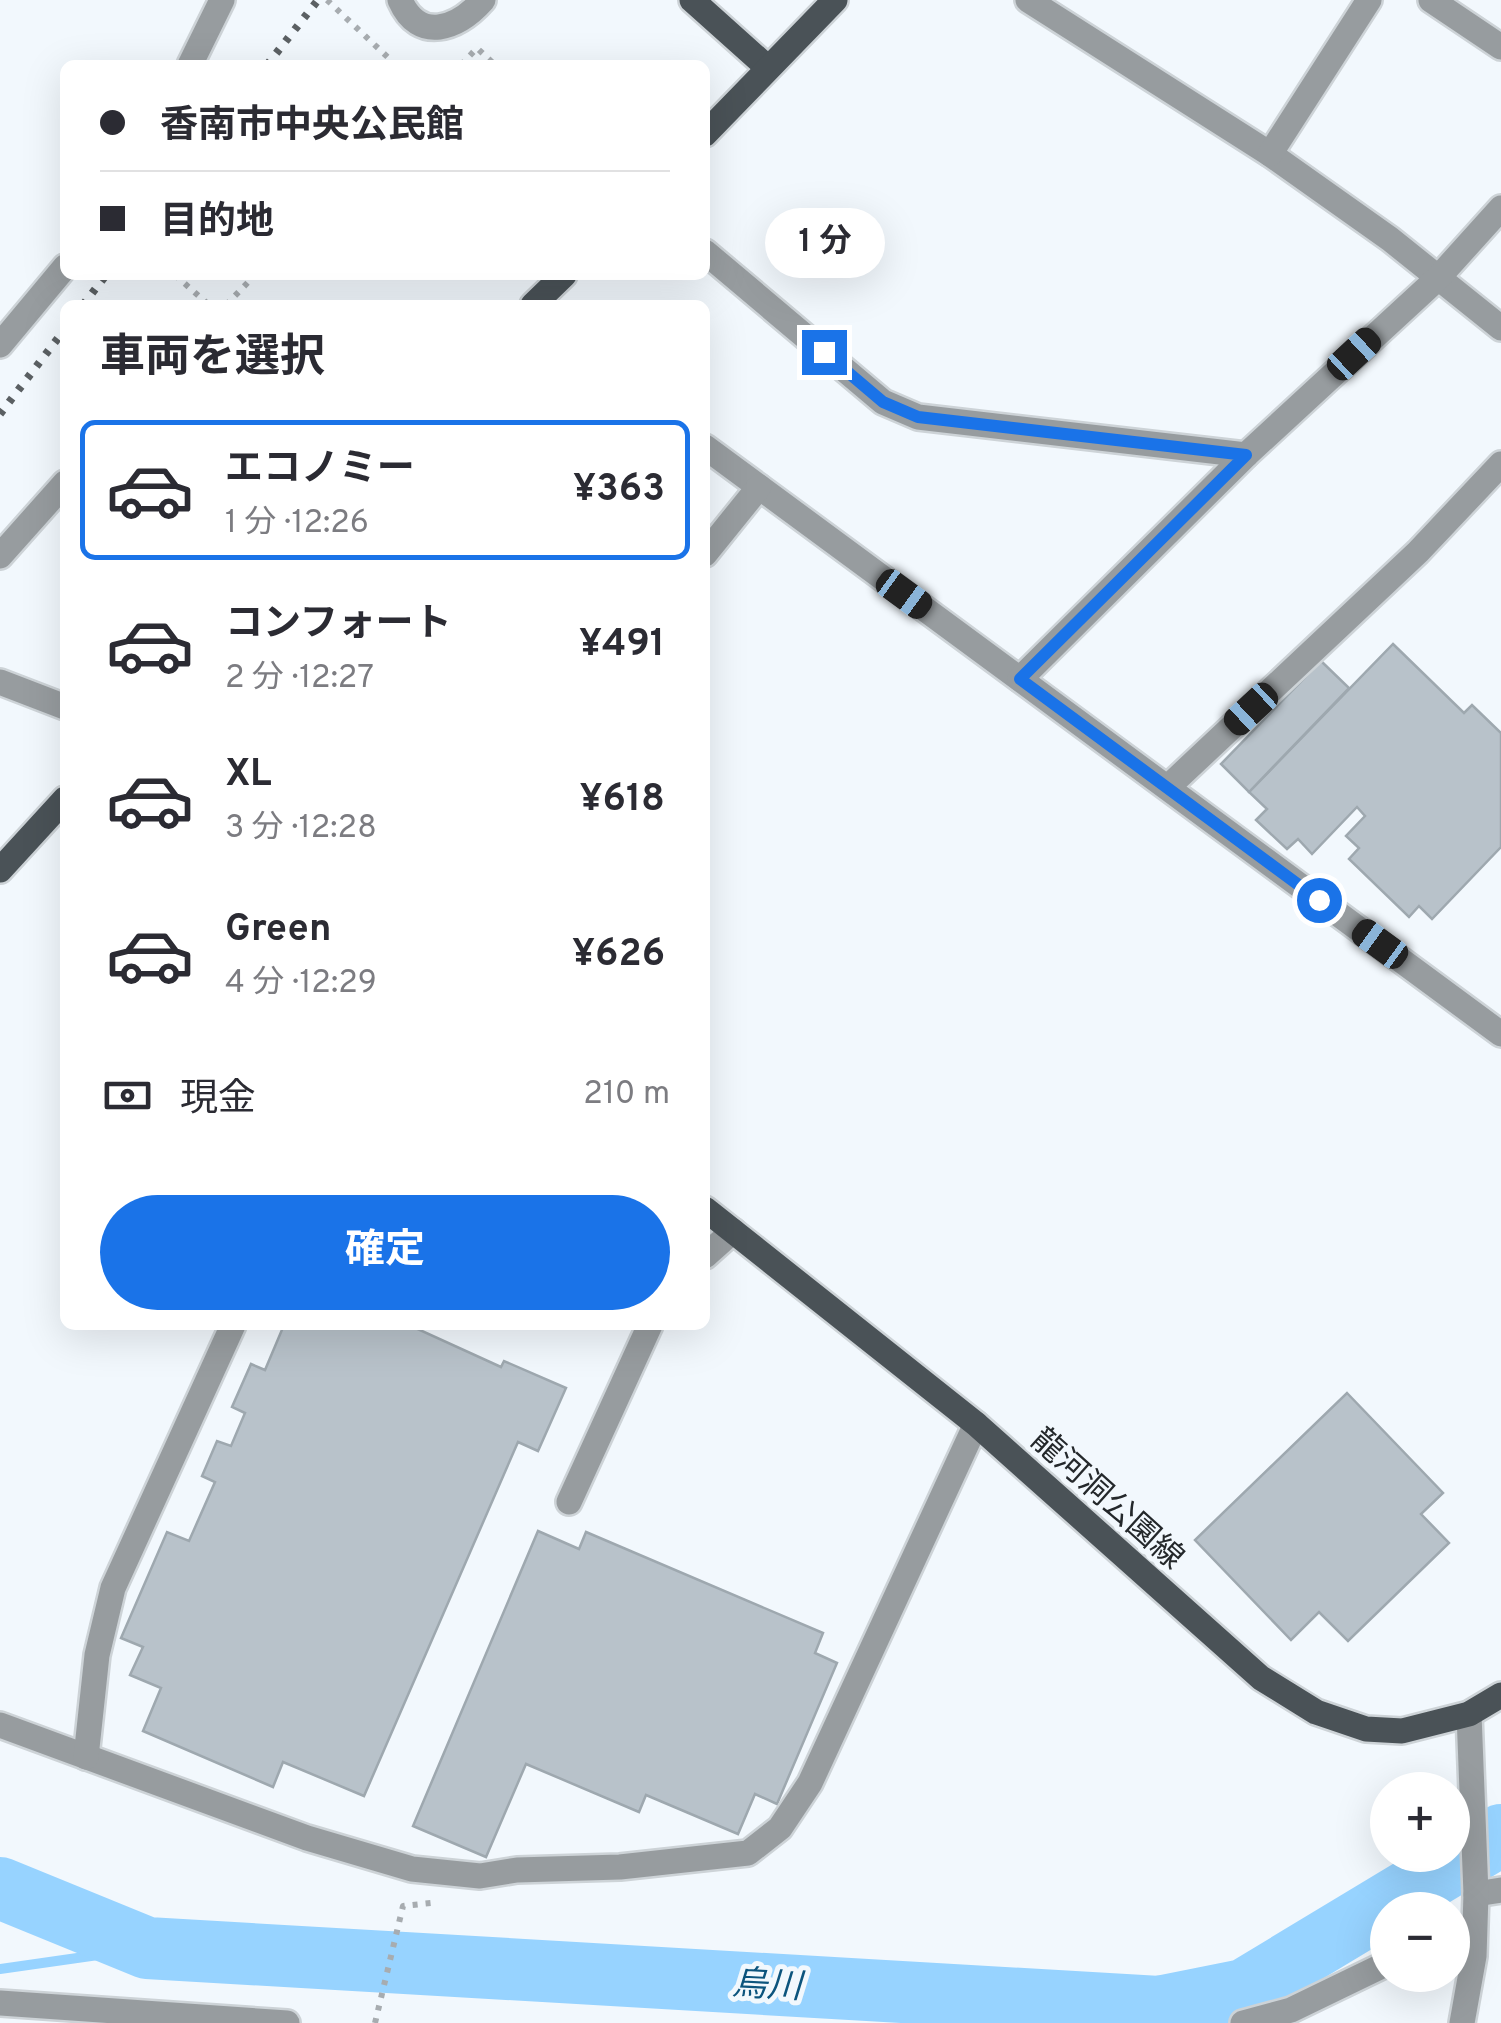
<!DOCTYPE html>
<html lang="ja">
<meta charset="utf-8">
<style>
body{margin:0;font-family:Overpass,"Noto Sans JP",sans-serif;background:#f7f7f7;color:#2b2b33;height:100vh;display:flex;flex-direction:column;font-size:38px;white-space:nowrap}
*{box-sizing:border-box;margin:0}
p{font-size:32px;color:#7c7c81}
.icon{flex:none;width:55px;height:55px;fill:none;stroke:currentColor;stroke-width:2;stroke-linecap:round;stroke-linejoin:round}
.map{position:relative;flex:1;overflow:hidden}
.drawer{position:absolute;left:60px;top:300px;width:650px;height:1030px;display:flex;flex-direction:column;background:#fff;border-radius:15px;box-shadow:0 10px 40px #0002}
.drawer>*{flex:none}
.banner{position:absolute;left:60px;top:60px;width:650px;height:220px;border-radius:15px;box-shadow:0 10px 40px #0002;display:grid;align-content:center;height:220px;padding:0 40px;background:#fff}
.fabs{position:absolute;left:1370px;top:1772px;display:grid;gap:20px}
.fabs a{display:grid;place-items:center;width:100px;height:100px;border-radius:50%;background:#fff;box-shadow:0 10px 40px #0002;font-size:50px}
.end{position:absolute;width:45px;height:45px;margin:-22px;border:12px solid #1a73e8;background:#fff;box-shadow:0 0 0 5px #fff}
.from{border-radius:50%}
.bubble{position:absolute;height:70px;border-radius:35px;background:#fff;box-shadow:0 10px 40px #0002;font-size:32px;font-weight:700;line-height:70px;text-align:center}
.car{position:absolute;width:30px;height:60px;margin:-30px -15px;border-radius:12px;box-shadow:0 0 8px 2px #0007;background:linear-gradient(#222 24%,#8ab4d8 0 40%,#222 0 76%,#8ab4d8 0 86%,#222 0)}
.banner b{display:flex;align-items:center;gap:35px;height:95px;font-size:38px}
.banner b+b{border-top:2px solid #e1e1e2}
.banner i{width:25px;height:25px;background:#2b2b33}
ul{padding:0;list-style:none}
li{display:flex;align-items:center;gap:30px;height:140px;margin:0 20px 15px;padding:0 20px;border:5px solid transparent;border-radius:15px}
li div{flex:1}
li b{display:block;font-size:38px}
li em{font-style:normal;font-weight:700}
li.selected{border-color:#1a73e8}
li>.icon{width:90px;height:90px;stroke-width:1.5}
h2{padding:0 40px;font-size:45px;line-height:120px}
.pay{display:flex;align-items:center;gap:25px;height:110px;padding:0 40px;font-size:38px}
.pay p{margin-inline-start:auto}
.action{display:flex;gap:20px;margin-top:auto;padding:20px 40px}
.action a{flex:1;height:115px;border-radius:60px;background:#1a73e8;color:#fff;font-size:40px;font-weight:700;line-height:115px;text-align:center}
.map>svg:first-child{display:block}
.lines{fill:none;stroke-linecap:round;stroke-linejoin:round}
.stream{stroke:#97d3ff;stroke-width:10}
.river{stroke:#97d3ff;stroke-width:62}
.building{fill:#b8c2ca;stroke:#9ea8af;stroke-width:2.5}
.minor-casing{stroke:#cdd3d7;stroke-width:30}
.major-casing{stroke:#cdd3d7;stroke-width:30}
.path{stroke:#a7acb0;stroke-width:6;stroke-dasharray:5 8;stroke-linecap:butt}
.minor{stroke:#979c9f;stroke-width:25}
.major{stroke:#4a5257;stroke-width:25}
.rail{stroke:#5b6063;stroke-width:8;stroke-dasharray:5 10;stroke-linecap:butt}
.route{stroke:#1a73e8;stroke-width:12}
.labels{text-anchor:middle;stroke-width:10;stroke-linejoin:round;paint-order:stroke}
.street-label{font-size:32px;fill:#24282b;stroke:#f2f8fd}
.water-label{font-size:35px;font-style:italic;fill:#0c547d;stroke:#f2f8fd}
</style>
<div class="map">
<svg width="1501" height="2023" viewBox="0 0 1501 2023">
<rect width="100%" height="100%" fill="#f2f8fd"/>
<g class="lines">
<polyline class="stream" points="0,1969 147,1948"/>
<polyline class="river" points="0,1888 147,1948 1159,2007 1244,1990 1501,1835"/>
</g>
<g class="building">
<polygon points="1393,644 1464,713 1472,705 1501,733 1501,847 1432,919 1419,906 1409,917 1349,859 1359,848 1346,836 1365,816 1357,807 1312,854 1298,839 1287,849 1256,820 1267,809 1249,792"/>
<polygon points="1321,661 1349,688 1249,792 1221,764"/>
<polygon points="284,1325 409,1325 501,1367 504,1361 566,1388 538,1451 518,1442 364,1796 283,1762 273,1787 143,1731 161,1688 130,1675 143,1647 121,1638 167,1532 189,1541 215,1482 202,1476 217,1441 231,1446 245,1413 232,1407 251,1364 265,1370"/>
<polygon points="1347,1393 1443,1493 1421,1514 1449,1543 1348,1641 1319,1612 1291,1640 1195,1540"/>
<polygon points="538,1531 579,1549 586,1532 823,1633 815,1653 837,1663 777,1804 755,1794 738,1834 646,1795 639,1812 526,1764 486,1857 413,1826"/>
</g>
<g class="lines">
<defs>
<g id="minor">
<path d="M400 0C419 44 458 28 483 0"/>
<polyline points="1028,0 1270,154 1390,239 1501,328"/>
<polyline points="1431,0 1501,47"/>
<polyline points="190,65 222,0"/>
<polyline points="1270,154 1369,0"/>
<polyline points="705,252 883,402 918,417 1246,455"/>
<polyline points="0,345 65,267"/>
<polyline points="705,447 1501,1034"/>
<polyline points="705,554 759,487"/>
<polyline points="0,556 65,483"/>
<polyline points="1020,679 1246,455 1438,278 1501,208"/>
<polyline points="0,682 65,707"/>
<polyline points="1168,787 1418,552 1501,464"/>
<polyline points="705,1256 733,1231"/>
<polyline points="569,1502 650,1325"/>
<polyline points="0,1725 307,1838 412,1869 480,1876 517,1870 620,1867 748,1853 780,1828 810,1783 976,1424"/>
<polyline points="86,1757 97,1655 113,1588 233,1325"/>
<polyline points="1476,1894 1501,1890"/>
<polyline points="0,2003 287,2023"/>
<polyline points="1243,2023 1291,2010 1388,1963"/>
<polyline points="1462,2023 1474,1956 1476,1894 1469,1714"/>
</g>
<g id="major">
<polyline points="692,0 768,68"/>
<polyline points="705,134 835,0"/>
<polyline points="533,305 564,275"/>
<polyline points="0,870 65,799"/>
<polyline points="705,1209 976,1424 1261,1678 1316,1712 1366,1729 1402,1731 1469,1714 1501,1695"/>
</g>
</defs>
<use href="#minor" class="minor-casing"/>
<use href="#major" class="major-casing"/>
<g class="path">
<polyline points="327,0 396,65"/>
<polyline points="461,65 477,48 495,65"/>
<polyline points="175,275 209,305"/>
<polyline points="226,305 255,275"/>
<polyline points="375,2023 403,1906 431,1903"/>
</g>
<use href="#minor" class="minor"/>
<use href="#major" class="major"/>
<g class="rail">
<polyline points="267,65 318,0"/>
<polyline points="83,305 106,275"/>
<polyline points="0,414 65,329"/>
</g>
</g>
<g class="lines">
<polyline class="route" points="824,352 883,402 918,417 1246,455 1020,679 1319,900"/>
</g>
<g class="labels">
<g class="street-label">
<text transform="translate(1108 1498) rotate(42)" y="11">龍河洞公園線</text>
</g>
<g class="water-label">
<text transform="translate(767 1984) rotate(3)" y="12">烏川</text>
</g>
</g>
</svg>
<div class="fabs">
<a>+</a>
<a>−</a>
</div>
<i class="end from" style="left:1319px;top:900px"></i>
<i class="end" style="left:824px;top:352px"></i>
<div class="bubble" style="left:765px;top:208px;width:120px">1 分</div>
<i class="car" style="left:1354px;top:354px;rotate:47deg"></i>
<i class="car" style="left:904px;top:594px;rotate:126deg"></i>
<i class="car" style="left:1251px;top:709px;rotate:227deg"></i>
<i class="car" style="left:1380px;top:944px;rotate:306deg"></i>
<div class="banner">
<b><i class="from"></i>香南市中央公民館</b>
<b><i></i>目的地</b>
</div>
<section class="drawer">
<h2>車両を選択</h2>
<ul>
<li class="selected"><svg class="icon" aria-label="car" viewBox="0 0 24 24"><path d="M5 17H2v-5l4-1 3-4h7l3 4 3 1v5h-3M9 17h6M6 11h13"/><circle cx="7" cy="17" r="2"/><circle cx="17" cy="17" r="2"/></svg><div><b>エコノミー</b><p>1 分 · 12:26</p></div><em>¥363</em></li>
<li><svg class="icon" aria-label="car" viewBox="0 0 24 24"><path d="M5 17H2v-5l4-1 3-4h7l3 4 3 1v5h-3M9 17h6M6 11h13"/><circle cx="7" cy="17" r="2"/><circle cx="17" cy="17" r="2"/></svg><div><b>コンフォート</b><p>2 分 · 12:27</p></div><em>¥491</em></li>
<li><svg class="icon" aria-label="car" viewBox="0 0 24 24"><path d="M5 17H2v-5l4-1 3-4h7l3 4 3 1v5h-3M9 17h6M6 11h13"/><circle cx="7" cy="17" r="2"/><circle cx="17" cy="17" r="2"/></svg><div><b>XL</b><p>3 分 · 12:28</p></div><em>¥618</em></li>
<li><svg class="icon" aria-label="car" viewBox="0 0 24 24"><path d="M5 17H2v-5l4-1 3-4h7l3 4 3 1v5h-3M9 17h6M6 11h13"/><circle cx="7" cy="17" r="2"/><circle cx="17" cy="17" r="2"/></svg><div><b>Green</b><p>4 分 · 12:29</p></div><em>¥626</em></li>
</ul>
<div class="pay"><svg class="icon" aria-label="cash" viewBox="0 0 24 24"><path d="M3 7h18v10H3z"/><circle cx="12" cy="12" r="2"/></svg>現金<p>210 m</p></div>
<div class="action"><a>確定</a></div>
</section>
</div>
